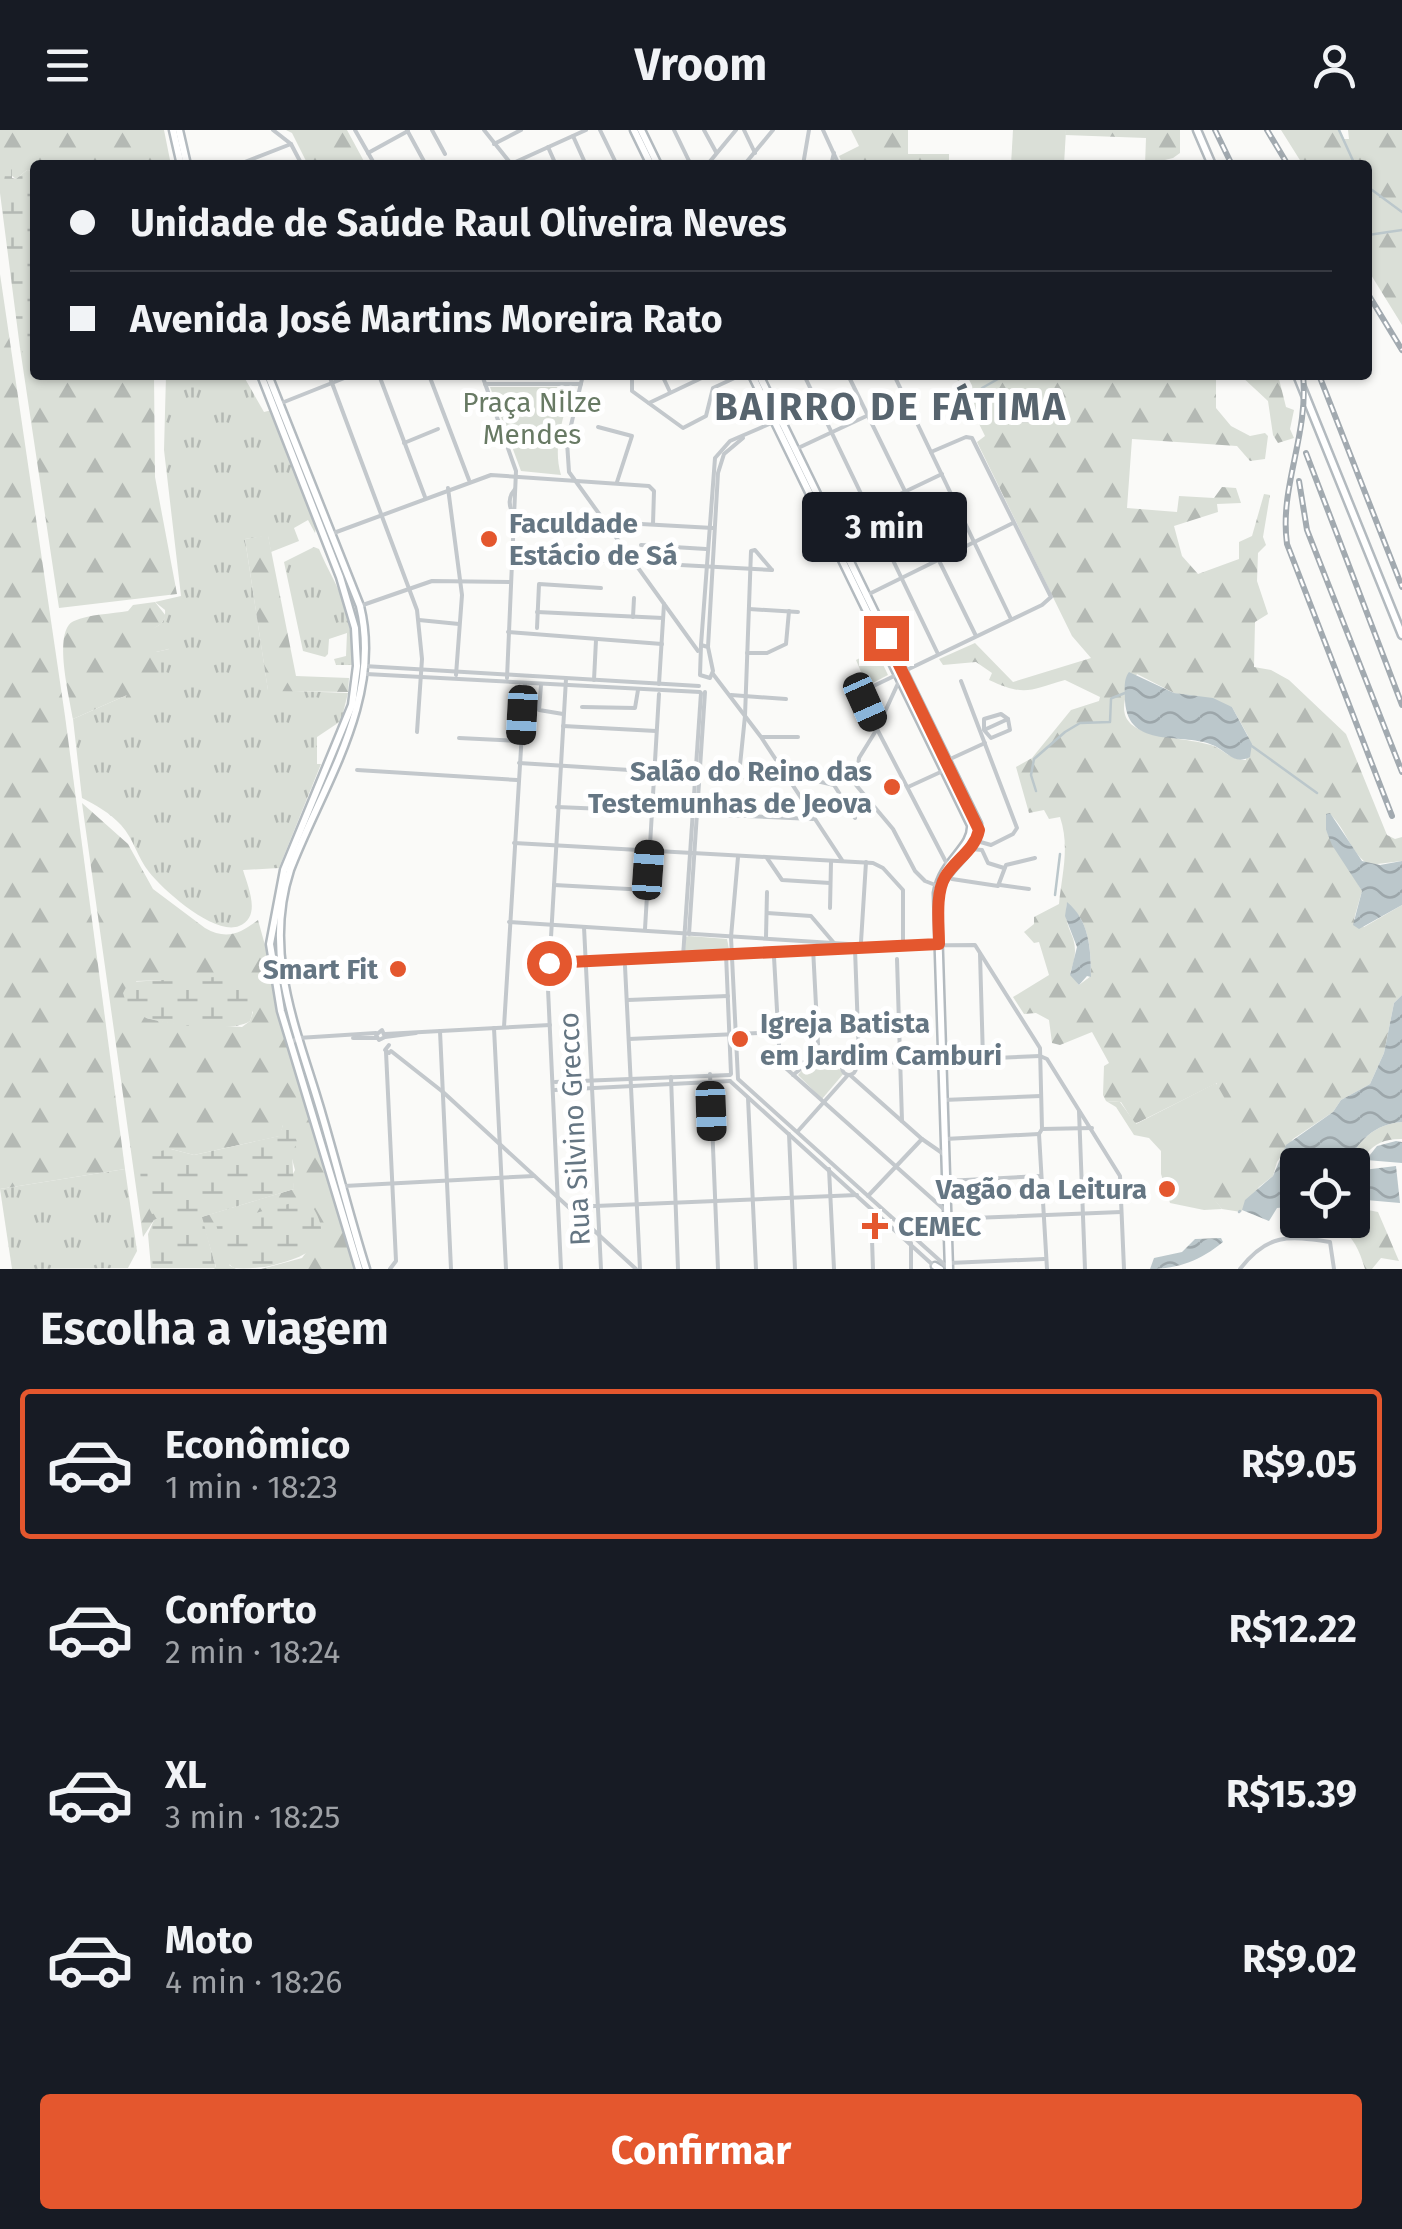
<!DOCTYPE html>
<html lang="pt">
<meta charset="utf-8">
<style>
body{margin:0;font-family:"Fira Sans",sans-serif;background:#242831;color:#f1f3f6;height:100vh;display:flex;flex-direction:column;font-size:38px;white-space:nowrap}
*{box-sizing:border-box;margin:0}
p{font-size:32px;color:#9ea1a6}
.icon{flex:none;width:55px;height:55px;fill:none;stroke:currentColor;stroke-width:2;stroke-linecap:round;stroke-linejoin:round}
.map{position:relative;height:1139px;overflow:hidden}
.side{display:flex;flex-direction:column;background:#171b24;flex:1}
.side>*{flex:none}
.top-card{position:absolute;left:30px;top:30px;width:1342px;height:220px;border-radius:10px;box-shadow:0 2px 8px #0004;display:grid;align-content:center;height:220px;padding:0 40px;background:#171b24}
.tools{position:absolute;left:1280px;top:1018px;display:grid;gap:20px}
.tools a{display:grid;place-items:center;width:90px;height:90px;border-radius:10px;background:#171b24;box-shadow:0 2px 8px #0004;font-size:50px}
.end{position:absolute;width:45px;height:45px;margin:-22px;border:12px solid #e4572e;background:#fff;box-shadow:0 0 0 5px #fff}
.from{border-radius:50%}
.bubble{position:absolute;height:70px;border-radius:10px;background:#171b24;box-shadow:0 2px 8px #0004;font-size:32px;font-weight:700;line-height:70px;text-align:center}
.car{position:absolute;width:30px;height:60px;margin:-30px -15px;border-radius:12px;box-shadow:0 0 8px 2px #0007;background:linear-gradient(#222 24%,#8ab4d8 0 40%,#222 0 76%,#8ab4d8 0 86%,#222 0)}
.top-card b{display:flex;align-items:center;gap:35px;height:95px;font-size:38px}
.top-card b+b{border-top:2px solid #363941}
.top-card i{width:25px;height:25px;background:#f1f3f6}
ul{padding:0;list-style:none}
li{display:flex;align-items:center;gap:30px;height:150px;margin:0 20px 15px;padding:0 20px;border:5px solid transparent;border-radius:10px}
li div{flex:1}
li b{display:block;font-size:38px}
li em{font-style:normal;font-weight:700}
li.on{border-color:#e4572e}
li>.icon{width:90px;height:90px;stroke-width:1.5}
h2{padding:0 40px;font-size:45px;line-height:120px}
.action{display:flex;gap:20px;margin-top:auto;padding:20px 40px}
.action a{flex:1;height:115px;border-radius:10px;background:#e4572e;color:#fff;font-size:40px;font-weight:700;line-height:115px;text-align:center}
header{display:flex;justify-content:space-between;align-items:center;height:130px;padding:0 40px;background:#171b24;font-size:45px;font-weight:700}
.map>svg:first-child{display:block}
.grass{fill:url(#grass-tufts)}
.forest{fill:url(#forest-firs);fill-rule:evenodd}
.wetland{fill:url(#wetland-marsh)}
.park{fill:#dadfd7}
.water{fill:url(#water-waves)}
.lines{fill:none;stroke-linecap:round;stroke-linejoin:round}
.stream{stroke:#bbc7cb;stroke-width:2.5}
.secondary-casing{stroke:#b3babf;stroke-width:11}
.street{stroke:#c3c8cc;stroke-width:4}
.secondary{stroke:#fff;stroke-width:6}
.rail-casing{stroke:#a2aab0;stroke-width:6}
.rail{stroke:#fff;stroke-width:2.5;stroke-dasharray:8;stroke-linecap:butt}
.route{stroke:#e4572e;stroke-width:12}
.poi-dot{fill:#e4572e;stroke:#fff;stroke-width:4}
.labels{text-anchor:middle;stroke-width:10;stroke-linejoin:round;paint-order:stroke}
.park-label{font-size:28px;fill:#687a64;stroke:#fff}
.poi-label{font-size:28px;font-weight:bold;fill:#657683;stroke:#fff;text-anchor:start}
.street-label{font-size:28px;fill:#657683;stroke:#fff}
.district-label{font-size:38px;font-weight:bold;letter-spacing:2.5px;fill:#57646e;stroke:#fff}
</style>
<header><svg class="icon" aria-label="menu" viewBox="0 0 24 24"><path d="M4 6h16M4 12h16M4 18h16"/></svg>Vroom<svg class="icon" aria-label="person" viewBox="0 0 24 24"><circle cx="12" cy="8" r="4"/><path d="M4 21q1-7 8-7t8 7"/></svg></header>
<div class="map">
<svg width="1402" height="1139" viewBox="0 0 1402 1139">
<defs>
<pattern id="grass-tufts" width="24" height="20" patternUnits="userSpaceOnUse" patternTransform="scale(2.5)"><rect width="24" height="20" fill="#dadfd7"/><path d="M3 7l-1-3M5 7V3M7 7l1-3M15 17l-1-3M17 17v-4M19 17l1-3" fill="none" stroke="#b4b9b4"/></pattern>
<pattern id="forest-firs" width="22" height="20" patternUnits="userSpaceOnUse" patternTransform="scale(2.5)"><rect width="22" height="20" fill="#dadfd7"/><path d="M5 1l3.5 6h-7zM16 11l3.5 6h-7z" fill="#b4b9b4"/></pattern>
<pattern id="wetland-marsh" width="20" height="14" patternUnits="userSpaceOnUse" patternTransform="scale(2.5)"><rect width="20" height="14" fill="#dadfd7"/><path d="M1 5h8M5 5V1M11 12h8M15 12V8" fill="none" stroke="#b4b9b4"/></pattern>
<pattern id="water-waves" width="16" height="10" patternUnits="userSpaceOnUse" patternTransform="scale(2.5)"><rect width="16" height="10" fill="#bbc7cb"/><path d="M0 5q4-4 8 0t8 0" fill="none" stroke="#9ca6aa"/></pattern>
</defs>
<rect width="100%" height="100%" fill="#fafaf8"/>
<g class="grass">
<path d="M166 245H243L264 282 272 280 316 398 315 403 308 390 294 398 299 411 271 422 268 406 245 409 268 560 348 563 341 591 317 607V634H321L279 738 243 740C248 757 262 787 239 796 215 806 164 761 149 742 137 727 134 709 121 695 110 683 96 675 82 668L73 589 127 565 156 522 169 519 151 499C161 495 166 491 165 480L155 472 181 466 164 320Z"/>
<path d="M314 417 319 419C334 455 363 494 352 535H336L334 529 346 526 347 503 329 509 328 524 325 527 303 521 284 432Z"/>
<polygon points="125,1039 137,1121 128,1138 12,1139 0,1059"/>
</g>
<g class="forest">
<polygon points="0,0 164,0 171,35 35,35 35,41 27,40 16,49 11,45 5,52 0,51"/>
<polygon points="286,0 347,0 366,35 308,35 292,3"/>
<polygon points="851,0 908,0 908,24 949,24 949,35 843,35 839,26 859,16"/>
<polygon points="1066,0 1180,0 1180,23 1173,28 1145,35 1146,8 1065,5"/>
<polygon points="1281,0 1340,0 1344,9 1349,9 1348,0 1402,0 1402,195 1368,140 1368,35 1303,35"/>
<polygon points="0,144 65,586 125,1039 0,1059"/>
<polygon points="20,218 33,229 35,227 35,245 154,245 155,347 177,464 59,478"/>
<path d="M955 245H1047L1061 250 1060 245H1216V278L1231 296 1250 306 1265 303 1268 306 1265 329 1250 331 1237 316 1132 309 1127 378 1177 382 1179 366 1214 368 1222 357 1236 358 1241 373 1217 374 1218 382 1174 396 1182 426 1198 444 1239 429V412L1252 406 1264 364 1270 365 1263 407 1266 415 1258 423 1257 451 1268 484 1255 492 1254 537 1271 540 1289 550 1346 604 1387 705 1395 709 1402 707V731L1369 735C1350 722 1346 699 1330 684L1326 700 1362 761 1354 789 1364 797 1402 775V865L1394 873 1384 923 1370 954 1341 970 1333 982 1293 1009 1277 1032 1273 1046 1259 1057 1241 1082 1222 1079 1210 1065 1217 953 1135 994 1121 972 1106 971 1103 965 1104 936 1109 933 1092 902 1060 915 1052 913 1049 890 1036 883 1024 884 1013 867 1049 845 1039 812 1034 813 1024 802 1034 794V787L1059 774C1062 744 1070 717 1060 687L1049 689 1044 680 1029 683 1016 637 1032 628 1071 580 1099 571 1100 567 1065 550C1029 560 1026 567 989 550L992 543 976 532 943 535 939 529 975 513 1013 552 1091 528 1072 506 977 312 985 306ZM1137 544 1174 563 1232 577 1248 606 1246 630C1230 630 1225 620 1211 615 1172 603 1093 613 1137 544ZM1067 773C1089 790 1091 818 1091 846L1079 855 1070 843C1085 804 1061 805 1067 773Z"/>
<polygon points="1240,245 1278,245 1286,277 1294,280 1290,299 1294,308 1278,313 1273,305 1268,271"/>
<polygon points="268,405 296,546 349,548 348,562 268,561 245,409"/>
<path d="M155 472 166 486 161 494 153 499 164 501 169 519 156 522 161 560 147 573H130L127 565 73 589C70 569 52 500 74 491 89 484 112 484 128 481L133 475Z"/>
<path d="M82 673 128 714 153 759 205 798C226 810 240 804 258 790L355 1139H261L302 1128 320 1104 317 1086 229 1135 236 1139H214L216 1137 201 1087 294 1059 292 1046 295 1040 283 995 280 1006 194 1025 171 1019 168 1087 154 1090 143 1107ZM220 849 253 882 250 891 242 897 172 893 146 888 136 851Z"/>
<path d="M1402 992V1009C1370 1008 1361 1028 1353 1056L1352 1035H1347C1358 1011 1374 994 1402 992Z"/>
<path d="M1353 1077 1378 1082 1399 1131 1381 1128 1372 1139H1365C1353 1098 1340 1095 1300 1090H1352Z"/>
</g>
<g class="wetland">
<polygon points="12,39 12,48 16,49 27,40 35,41 33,229 26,228 20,218 0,63 0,51 4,51 5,45"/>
<path d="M233 846C251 854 257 873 250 891 235 903 164 895 144 887 133 882 126 875 123 863L129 852Z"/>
<path d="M290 992 297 1012 292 1023 294 1059 202 1087 216 1138H151L148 1104 154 1090 167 1086 165 1081 152 1084C143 1067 135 1041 145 1024L171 1019 194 1025 279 1006 283 995Z"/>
<path d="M299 1071 312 1076C337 1114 306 1127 274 1135 263 1138 245 1139 234 1138 224 1133 219 1105 216 1094Z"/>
</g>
<g class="park">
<polygon points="1013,0 1066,0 1064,35 1011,35"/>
<path d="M490 257H572C564 287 552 314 561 345L521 341Z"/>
<polygon points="876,520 888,545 867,556 856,530"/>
<polygon points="689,806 727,809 729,819 688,823 685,821 686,807"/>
<polygon points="834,935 844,943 822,969 798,945 805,937"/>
<polygon points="1216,953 1242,999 1246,1026 1210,1064 1222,1079 1204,1080 1170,1073 1161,1044 1161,1021 1149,1008 1134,1005 1116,977 1106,971 1120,972 1136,994"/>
</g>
<g class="water">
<path d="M1129 542 1174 563 1213 568 1232 577 1252 614 1250 627C1234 635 1229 623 1215 616 1184 601 1128 621 1125 571 1125 560 1123 550 1129 542Z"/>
<polygon points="1330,683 1362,731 1380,735 1402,731 1402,775 1359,799 1353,795 1362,761 1332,715 1326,700 1326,684"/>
<path d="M1067 772C1089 790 1091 818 1091 847L1087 846 1079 855 1070 845 1077 817 1065 786Z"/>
<path d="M1402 865V992C1374 994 1358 1011 1347 1035H1298L1297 1076 1277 1078 1269 1091 1242 1080 1245 1070 1273 1046 1286 1015 1333 982 1341 970 1370 954 1384 923 1394 873Z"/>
<polygon points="1396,1011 1402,1012 1402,1033 1366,1030 1377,1016"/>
<polygon points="1396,1036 1400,1073 1366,1070 1363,1040"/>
<path d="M1221 1108 1223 1112C1201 1130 1179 1139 1150 1139L1154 1128 1182 1122 1195 1109Z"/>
</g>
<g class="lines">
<g class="stream">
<polyline points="1339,0 1355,35"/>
<polyline points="1368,57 1402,82"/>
<polyline points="1368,105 1402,100"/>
<polyline points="982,258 1005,245"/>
<polyline points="1112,568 1125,563"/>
<polyline points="1249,614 1317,663"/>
<polyline points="1036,661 1031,645 1034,629 1065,602 1080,593 1110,592 1111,569"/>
<polyline points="1055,765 1060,724"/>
<polyline points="1239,1082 1240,1081"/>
</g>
<defs>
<g id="secondary">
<polyline points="173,0 181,35"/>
<polyline points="179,0 187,35"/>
<polyline points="634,0 651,35"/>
<polyline points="641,0 658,35"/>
<polyline points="1197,0 1212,35"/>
<polyline points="261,245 340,447 355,498 357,536 352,575 284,740 270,814 281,881 359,1139"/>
<path d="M268 245 360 476C383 570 322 656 290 740 262 826 298 902 322 985 337 1036 350 1088 366 1139"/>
<path d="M752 245 971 695C973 718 942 730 937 763L949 1139"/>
<path d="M759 245 978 694C980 719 951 733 941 755"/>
<polyline points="1297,245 1402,505"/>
<polyline points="935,1136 940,1139"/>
</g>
</defs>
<use href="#secondary" class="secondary-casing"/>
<g class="street">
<polyline points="273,0 291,14 302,35"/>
<polyline points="355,0 375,35"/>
<polyline points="407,0 426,35"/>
<polyline points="432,0 445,24"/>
<polyline points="484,0 512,35"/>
<polyline points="600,0 617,35"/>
<polyline points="674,0 691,35"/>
<polyline points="704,0 716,22"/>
<polyline points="744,0 755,23"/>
<polyline points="823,0 839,35"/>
<polyline points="573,6 586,35"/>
<polyline points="494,14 521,0"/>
<polyline points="548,17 556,35"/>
<polyline points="368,23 408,1"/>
<polyline points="511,34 586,0"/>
<polyline points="237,35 291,14"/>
<polyline points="707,35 736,0"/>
<polyline points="744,35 773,0"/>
<polyline points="803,35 809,0"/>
<polyline points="831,35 834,23"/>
<polyline points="329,245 417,480 422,529 417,602"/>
<polyline points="379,245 425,367"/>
<polyline points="429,245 469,350"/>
<polyline points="482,245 516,341 507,548"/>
<polyline points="583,245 567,312 569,342 698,521"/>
<polyline points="632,245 632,261 683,298 706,286 713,258 741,245"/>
<polyline points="662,245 670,262"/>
<polyline points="804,245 938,524"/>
<polyline points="848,245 976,506"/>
<polyline points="894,245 1011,489"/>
<polyline points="485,254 581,254"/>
<polyline points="649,273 708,245"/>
<polyline points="279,274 352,245"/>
<polyline points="598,297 632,306 617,352"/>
<polyline points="404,313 438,299"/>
<polyline points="796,319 905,268"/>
<polyline points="931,322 966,307 972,308 1051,467 1042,475 863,561 877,599 947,734"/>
<polyline points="448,358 462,465 456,545"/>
<path d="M515 359C507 368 509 378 515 387L713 398"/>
<polyline points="833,396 942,344"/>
<polyline points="331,404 491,345 649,356 654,361 653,394"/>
<polyline points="641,415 706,419"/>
<polyline points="513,426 772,440"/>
<polyline points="865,466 1013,393"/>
<polyline points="360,476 432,451 511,452"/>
<polyline points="749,479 798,482"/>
<polyline points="537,482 663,488"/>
<polyline points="633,487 634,468"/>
<polyline points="419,490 459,494"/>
<polyline points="537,498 539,454 601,458"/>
<polyline points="508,502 662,514"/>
<polyline points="701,515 715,328 730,311 774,292"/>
<polygon points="701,515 708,517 713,541 710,548 700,545"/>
<polyline points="708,517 718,343 724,324 743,308"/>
<polyline points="747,523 767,523 786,514 789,481"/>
<polyline points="364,536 699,556"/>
<polyline points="366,544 700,562"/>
<polyline points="713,544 761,607 842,730"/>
<polyline points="900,549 877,599 859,628 856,655 893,699 915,741 925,751 938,756"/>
<polyline points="594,550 596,510"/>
<polyline points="961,551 1017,698 1013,704 991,715 977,711"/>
<polyline points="659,554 664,474"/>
<polyline points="541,555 539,580 563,584"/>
<polyline points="731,565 786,569"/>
<polyline points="582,577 635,578 638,560"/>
<polygon points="1008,589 1010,600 991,608 984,600"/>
<polyline points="563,596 656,601"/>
<polyline points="984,599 984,589 1001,584 1008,589"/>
<polyline points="762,607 798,607"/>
<polyline points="459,608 520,611"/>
<polyline points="948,630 985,613"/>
<polyline points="519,633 821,652 834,655 855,688"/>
<polyline points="357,640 517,650"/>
<polyline points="739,645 745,586 751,421 755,420 772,440"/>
<polyline points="908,657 945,640"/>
<polyline points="557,677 652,681"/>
<polyline points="698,684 813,689"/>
<polyline points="514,713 873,733 883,738 903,760 903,814"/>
<polyline points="971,719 982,720 988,733 1004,738"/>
<polyline points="738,727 731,807 738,949 947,1137"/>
<polyline points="767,728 782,750 830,753"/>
<polyline points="952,749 998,756 1006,735 1035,728"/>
<polyline points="554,755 647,760"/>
<polyline points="1000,755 1029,759"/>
<polyline points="830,778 831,732"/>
<polyline points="767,783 811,786 834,813"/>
<polyline points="509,792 864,815"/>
<polyline points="584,797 601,1139"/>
<polyline points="645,799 659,564"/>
<polyline points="689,804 705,562"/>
<polyline points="766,807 767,762"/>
<polyline points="861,812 866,732"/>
<polyline points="813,818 819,933"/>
<polyline points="855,819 859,928 863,934"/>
<polyline points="726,824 731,944"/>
<polyline points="980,824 983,929"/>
<polyline points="683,827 701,563"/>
<polyline points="774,827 780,933 947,1082"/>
<polyline points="897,829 902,991"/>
<polyline points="549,833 867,816 975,815 1040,918 1042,999 1039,1004 1047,1139"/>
<polyline points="625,836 640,1139"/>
<polyline points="628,870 728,866"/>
<polyline points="504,897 525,553"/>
<polyline points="494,898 506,1139"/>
<polygon points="382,900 385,907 379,910 376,905"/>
<polyline points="440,901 451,1139"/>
<polyline points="385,904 550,895"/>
<polyline points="385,907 416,903"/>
<polyline points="353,908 377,908"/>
<polyline points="629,909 778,902"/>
<polyline points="290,913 298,908 376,903"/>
<polyline points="389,915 385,920 389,923"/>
<polyline points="391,921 443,962 636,1139"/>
<polyline points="386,922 396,1131 390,1139"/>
<polyline points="1040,926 1047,929 1120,1046 1124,1139"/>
<circle cx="849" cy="938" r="7"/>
<polyline points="781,933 847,931"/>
<polyline points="855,934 1040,926"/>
<polyline points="710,944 718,1139"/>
<polyline points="793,945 808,933"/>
<polyline points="850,945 922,1009 945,1025"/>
<polyline points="671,947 678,1139"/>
<polyline points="730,951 934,1136"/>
<polyline points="555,952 730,945"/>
<polyline points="555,960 730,951"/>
<polyline points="748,968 756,1139"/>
<polyline points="943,970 1041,966"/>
<polyline points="1079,981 1085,1139"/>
<polyline points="1042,999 1092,998"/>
<polyline points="798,1001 848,945"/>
<polyline points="789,1004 795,1139"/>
<polyline points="945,1009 1039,1004"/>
<polyline points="829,1039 834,1139"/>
<polyline points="946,1051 1041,1046"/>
<polyline points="344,1056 534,1046"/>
<polyline points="868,1066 922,1009"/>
<polyline points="571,1077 857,1065"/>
<polyline points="871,1079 873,1139"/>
<polyline points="947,1089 1121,1082"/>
<polyline points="911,1113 911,1139"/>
<polyline points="949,1133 1044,1129"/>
<polyline points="561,1139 548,859 566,549"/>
<path d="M1240 1139C1268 1103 1288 1106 1330 1112L1334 1139"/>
</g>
<use href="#secondary" class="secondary"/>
<defs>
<g id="rail">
<polyline points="1215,0 1232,35"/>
<polyline points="1267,0 1288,35"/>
<polyline points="1368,164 1402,220"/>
<path d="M1303 245C1309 305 1279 357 1287 414L1392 686"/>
<polyline points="1319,245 1402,457"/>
<polyline points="1306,323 1402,575"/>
<polyline points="1299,351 1307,400 1402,642"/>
</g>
</defs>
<use href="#rail" class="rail-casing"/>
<use href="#rail" class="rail"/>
</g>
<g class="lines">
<path class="route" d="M549 833 939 814C939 794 935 764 945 747 955 730 975 720 979 700L886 508"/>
</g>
<g class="poi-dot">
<circle cx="489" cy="409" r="10"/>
<circle cx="892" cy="657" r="10"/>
<circle cx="398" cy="839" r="10"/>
<circle cx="740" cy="909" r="10"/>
<circle cx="1167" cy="1059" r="10"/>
<path d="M870 1081h10v10h10v10h-10v10h-10v-10h-10v-10h10z"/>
</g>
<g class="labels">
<g class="park-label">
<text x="532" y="282">Praça Nilze<tspan x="532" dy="32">Mendes</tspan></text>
</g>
<g class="poi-label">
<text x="509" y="403">Faculdade<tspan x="509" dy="32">Estácio de Sá</tspan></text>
<text x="872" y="651" text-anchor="end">Salão do Reino das<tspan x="872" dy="32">Testemunhas de Jeova</tspan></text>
<text x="378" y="849" text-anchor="end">Smart Fit</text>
<text x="760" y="903">Igreja Batista<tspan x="760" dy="32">em Jardim Camburi</tspan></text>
<text x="1147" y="1069" text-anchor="end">Vagão da Leitura</text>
<text x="898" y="1106">CEMEC</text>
</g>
<g class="street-label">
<text transform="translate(574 999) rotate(-93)" y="10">Rua Silvino Grecco</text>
</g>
<g class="district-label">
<text x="891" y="290">BAIRRO DE FÁTIMA</text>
</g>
</g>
</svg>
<div class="tools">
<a><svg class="icon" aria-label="locate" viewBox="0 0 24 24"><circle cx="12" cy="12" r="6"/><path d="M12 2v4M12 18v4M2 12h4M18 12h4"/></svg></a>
</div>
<i class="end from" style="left:549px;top:833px"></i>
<i class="end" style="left:886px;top:508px"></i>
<div class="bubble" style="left:802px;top:362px;width:165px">3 min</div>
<i class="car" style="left:865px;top:572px;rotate:156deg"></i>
<i class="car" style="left:522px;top:585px;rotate:183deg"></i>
<i class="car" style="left:648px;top:740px;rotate:4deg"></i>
<i class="car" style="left:711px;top:981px;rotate:178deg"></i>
<div class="top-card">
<b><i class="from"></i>Unidade de Saúde Raul Oliveira Neves</b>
<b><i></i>Avenida José Martins Moreira Rato</b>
</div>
</div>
<section class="side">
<h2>Escolha a viagem</h2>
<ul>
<li class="on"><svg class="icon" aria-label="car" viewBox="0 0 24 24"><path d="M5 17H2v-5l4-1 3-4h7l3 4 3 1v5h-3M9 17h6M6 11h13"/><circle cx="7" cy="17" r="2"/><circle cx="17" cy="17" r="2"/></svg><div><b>Econômico</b><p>1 min · 18:23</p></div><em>R$9.05</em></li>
<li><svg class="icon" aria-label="car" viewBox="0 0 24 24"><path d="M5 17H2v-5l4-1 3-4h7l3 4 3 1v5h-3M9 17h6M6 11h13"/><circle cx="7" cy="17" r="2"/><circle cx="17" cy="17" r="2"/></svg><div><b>Conforto</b><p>2 min · 18:24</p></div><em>R$12.22</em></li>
<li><svg class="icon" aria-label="car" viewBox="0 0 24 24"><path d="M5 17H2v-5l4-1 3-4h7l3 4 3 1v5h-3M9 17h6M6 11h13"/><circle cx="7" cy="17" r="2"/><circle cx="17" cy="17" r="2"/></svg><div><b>XL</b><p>3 min · 18:25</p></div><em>R$15.39</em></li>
<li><svg class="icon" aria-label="car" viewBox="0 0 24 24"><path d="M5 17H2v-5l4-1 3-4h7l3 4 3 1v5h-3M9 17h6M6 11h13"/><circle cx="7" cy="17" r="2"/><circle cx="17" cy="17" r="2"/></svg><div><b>Moto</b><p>4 min · 18:26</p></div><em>R$9.02</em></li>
</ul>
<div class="action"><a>Confirmar</a></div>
</section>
